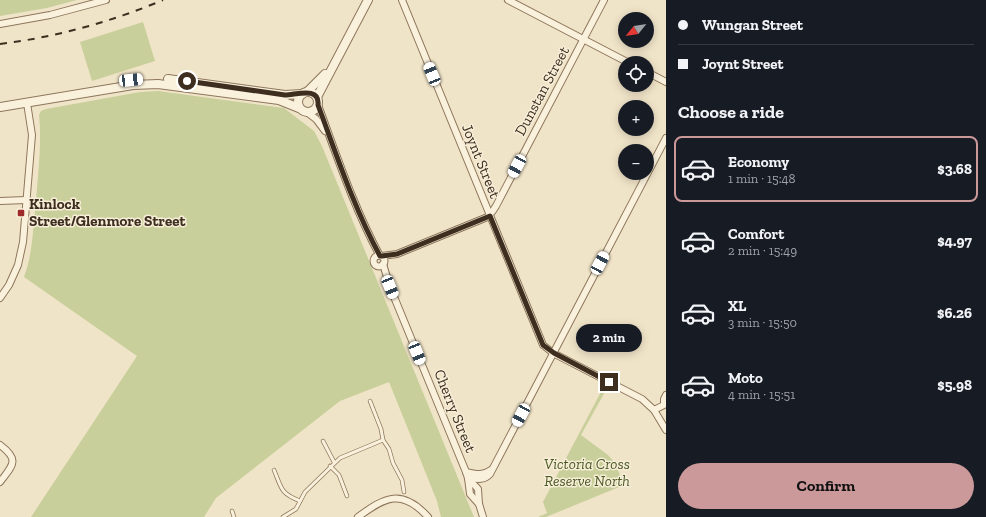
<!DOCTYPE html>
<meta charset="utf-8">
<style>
body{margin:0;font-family:"Zilla Slab",serif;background:#242831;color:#f1f3f6;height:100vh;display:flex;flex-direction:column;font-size:15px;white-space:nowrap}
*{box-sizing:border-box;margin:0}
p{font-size:13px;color:#9ea1a6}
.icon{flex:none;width:22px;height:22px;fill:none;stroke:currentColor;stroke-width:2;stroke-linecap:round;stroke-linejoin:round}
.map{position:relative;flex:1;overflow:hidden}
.sheet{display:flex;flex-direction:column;background:#171b24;width:320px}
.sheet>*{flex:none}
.top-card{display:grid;align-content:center;height:88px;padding:0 12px;background:#171b24}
.needle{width:26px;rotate:240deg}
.controls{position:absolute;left:618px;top:12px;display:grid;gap:8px}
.controls a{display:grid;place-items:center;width:36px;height:36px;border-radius:50%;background:#171b24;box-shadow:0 2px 10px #0003;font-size:20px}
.end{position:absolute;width:18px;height:18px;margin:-9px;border:5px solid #3d2e20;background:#fff;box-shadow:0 0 0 2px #fff}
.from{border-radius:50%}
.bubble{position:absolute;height:28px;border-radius:14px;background:#171b24;box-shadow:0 2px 10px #0003;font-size:13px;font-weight:700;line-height:28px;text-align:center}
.car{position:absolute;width:12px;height:24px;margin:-12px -6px;border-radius:5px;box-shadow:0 0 3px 1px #0007;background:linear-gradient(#fff 24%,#345 0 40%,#fff 0 76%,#345 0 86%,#fff 0)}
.top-card b{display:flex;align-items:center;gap:14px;height:38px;font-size:15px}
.top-card b+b{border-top:1px solid #363941}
.top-card i{width:10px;height:10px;background:#f1f3f6}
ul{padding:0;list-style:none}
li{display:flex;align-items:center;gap:12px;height:66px;margin:0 8px 6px;padding:0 4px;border:2px solid transparent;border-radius:8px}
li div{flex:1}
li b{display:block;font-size:15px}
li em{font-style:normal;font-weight:700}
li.active{border-color:#cc999b}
li>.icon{width:36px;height:36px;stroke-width:1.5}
h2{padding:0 12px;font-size:18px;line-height:48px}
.action{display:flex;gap:8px;margin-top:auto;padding:8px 12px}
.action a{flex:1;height:46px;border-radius:24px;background:#cc999b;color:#111;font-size:16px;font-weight:700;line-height:46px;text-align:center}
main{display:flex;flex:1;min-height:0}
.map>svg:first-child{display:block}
.green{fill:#c9cf9b}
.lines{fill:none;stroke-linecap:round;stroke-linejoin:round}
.service-casing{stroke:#8d765c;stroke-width:4.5}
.minor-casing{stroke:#8d765c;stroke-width:8}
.tertiary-casing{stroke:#8d765c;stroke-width:10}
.service{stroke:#faf1dc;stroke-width:3}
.minor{stroke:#faf1dc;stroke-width:6}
.tertiary{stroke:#faf1dc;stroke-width:8}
.rail{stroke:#3d2e20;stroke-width:2;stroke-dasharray:7 7;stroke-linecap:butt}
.route{stroke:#3d2e20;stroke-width:5}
.poi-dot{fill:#9e2a2b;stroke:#f7eed8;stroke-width:1.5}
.labels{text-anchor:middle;stroke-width:3;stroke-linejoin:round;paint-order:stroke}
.street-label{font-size:15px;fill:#3d2e20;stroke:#f7eed8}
.poi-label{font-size:15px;font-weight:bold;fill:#3d2e20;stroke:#f7eed8;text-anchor:start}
.park-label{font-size:15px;font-style:italic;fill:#4d5a26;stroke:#f7eed8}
</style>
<main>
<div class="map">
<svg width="666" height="517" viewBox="0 0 666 517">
<rect width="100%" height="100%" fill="#f0e4c8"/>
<g class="green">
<polygon points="0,0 77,0 47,8 0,16"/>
<polygon points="143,22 155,61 92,81 80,42"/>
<path d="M158 91 284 108 314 131 322 146 474 517H441L437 501 389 382 340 401 216 498 204 517H31L137 356 24 277C33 253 33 227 36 201 38 172 42 144 39 115L41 111 46 109 140 92Z"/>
<polygon points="603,388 606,390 581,435 608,455 615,463 624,485 546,517 538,517 547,513 543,502"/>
</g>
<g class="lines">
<defs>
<g id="service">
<polyline points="370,401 381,429 383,440 389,449 393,463 402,480 404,492"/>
<polyline points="323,441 334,462"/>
<polyline points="330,466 339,475 347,496"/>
<path d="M274 470C282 489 280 493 300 501"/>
<polyline points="232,511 234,517"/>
<polyline points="283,517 296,509 305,492 340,458 383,440"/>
</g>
<g id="minor">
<polyline points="402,0 543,345 553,353 642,399 654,410 666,430"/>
<polyline points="508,0 629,63"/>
<polyline points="0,24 50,15 106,0"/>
<polyline points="647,72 666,82"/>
<path d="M318 105C337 156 354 208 380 256"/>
<polyline points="308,113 316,119 325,131"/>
<polyline points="0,201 26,200"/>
<polyline points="489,213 492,212 496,206 604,0"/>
<circle cx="379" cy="261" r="5.5"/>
<polyline points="382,256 397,254 490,216"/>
<polyline points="383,264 390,287 466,472 468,478 470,494 479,504"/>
<polyline points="0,298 9,285 18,265 23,242 32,135 27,103"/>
<polyline points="664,404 664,399 666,395"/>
<polyline points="654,410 666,404"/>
<path d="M0 445C20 460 13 465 0 482"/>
<path d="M466 472C476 474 483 476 491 470"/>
<path d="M468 478C476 479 484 481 490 474L666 138"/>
<polyline points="468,478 478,489 479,504 483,517"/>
<path d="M358 517C385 497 402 488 428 517"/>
</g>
<g id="tertiary">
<polyline points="168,79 285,95 302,94"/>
<circle cx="308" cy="102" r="10"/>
<polyline points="307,92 325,74"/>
<polyline points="317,97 368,0"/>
<polyline points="0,107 133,85 158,84 279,100 299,108"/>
</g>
</defs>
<use href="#service" class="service-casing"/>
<use href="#minor" class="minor-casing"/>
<use href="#tertiary" class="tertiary-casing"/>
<use href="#service" class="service"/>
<use href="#minor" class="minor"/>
<use href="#tertiary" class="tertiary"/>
<path class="rail" d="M0 44C56 37 111 22 163 0"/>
</g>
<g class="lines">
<path class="route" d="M187 81 285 95C296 95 320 86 318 105 337 156 354 208 380 256H382L397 254 490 216 543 345 554 353 609 382"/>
</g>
<rect class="poi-dot" x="17" y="209" width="8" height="8" rx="2"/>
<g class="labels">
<g class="street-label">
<text transform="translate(542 91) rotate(-62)" y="5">Dunstan Street</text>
<text transform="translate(481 161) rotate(68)" y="5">Joynt Street</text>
<text transform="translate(455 411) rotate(68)" y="5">Cherry Street</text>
</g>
<g class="poi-label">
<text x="29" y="209">Kinlock<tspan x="29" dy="17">Street/Glenmore Street</tspan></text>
</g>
<g class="park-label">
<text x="587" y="469">Victoria Cross<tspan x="587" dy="17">Reserve North</tspan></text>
</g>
</g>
</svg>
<div class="controls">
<a><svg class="needle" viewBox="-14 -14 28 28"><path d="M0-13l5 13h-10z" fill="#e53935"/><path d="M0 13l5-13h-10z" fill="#9ea1a6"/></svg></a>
<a><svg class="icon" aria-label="locate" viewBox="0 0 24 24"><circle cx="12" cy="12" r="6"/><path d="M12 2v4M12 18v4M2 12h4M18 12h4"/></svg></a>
<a>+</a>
<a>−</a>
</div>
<i class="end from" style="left:187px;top:81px"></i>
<i class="end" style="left:609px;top:382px"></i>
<div class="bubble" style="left:576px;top:324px;width:66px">2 min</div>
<i class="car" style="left:432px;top:74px;rotate:338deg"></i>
<i class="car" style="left:131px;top:80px;rotate:84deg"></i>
<i class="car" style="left:517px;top:166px;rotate:208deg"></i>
<i class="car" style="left:600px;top:263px;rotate:28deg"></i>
<i class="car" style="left:390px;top:287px;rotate:158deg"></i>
<i class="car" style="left:417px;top:353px;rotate:158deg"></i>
<i class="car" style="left:521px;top:415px;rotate:208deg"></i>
</div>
<section class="sheet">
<div class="top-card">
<b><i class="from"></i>Wungan Street</b>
<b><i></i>Joynt Street</b>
</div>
<h2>Choose a ride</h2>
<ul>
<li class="active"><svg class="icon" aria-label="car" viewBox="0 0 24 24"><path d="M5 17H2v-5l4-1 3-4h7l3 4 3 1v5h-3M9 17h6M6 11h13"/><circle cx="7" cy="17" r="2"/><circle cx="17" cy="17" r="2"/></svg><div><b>Economy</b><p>1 min · 15:48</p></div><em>$3.68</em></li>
<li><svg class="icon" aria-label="car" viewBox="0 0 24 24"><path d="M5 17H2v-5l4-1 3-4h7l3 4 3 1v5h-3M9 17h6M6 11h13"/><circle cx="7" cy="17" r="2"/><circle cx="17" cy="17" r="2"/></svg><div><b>Comfort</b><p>2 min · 15:49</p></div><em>$4.97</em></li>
<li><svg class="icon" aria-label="car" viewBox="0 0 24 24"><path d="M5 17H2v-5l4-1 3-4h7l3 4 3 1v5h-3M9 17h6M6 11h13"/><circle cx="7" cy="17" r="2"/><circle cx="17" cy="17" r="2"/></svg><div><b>XL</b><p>3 min · 15:50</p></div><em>$6.26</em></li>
<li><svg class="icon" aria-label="car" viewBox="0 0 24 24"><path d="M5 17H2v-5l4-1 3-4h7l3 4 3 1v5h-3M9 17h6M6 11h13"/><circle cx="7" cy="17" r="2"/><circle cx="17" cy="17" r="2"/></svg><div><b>Moto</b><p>4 min · 15:51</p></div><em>$5.98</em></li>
</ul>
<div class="action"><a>Confirm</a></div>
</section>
</main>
